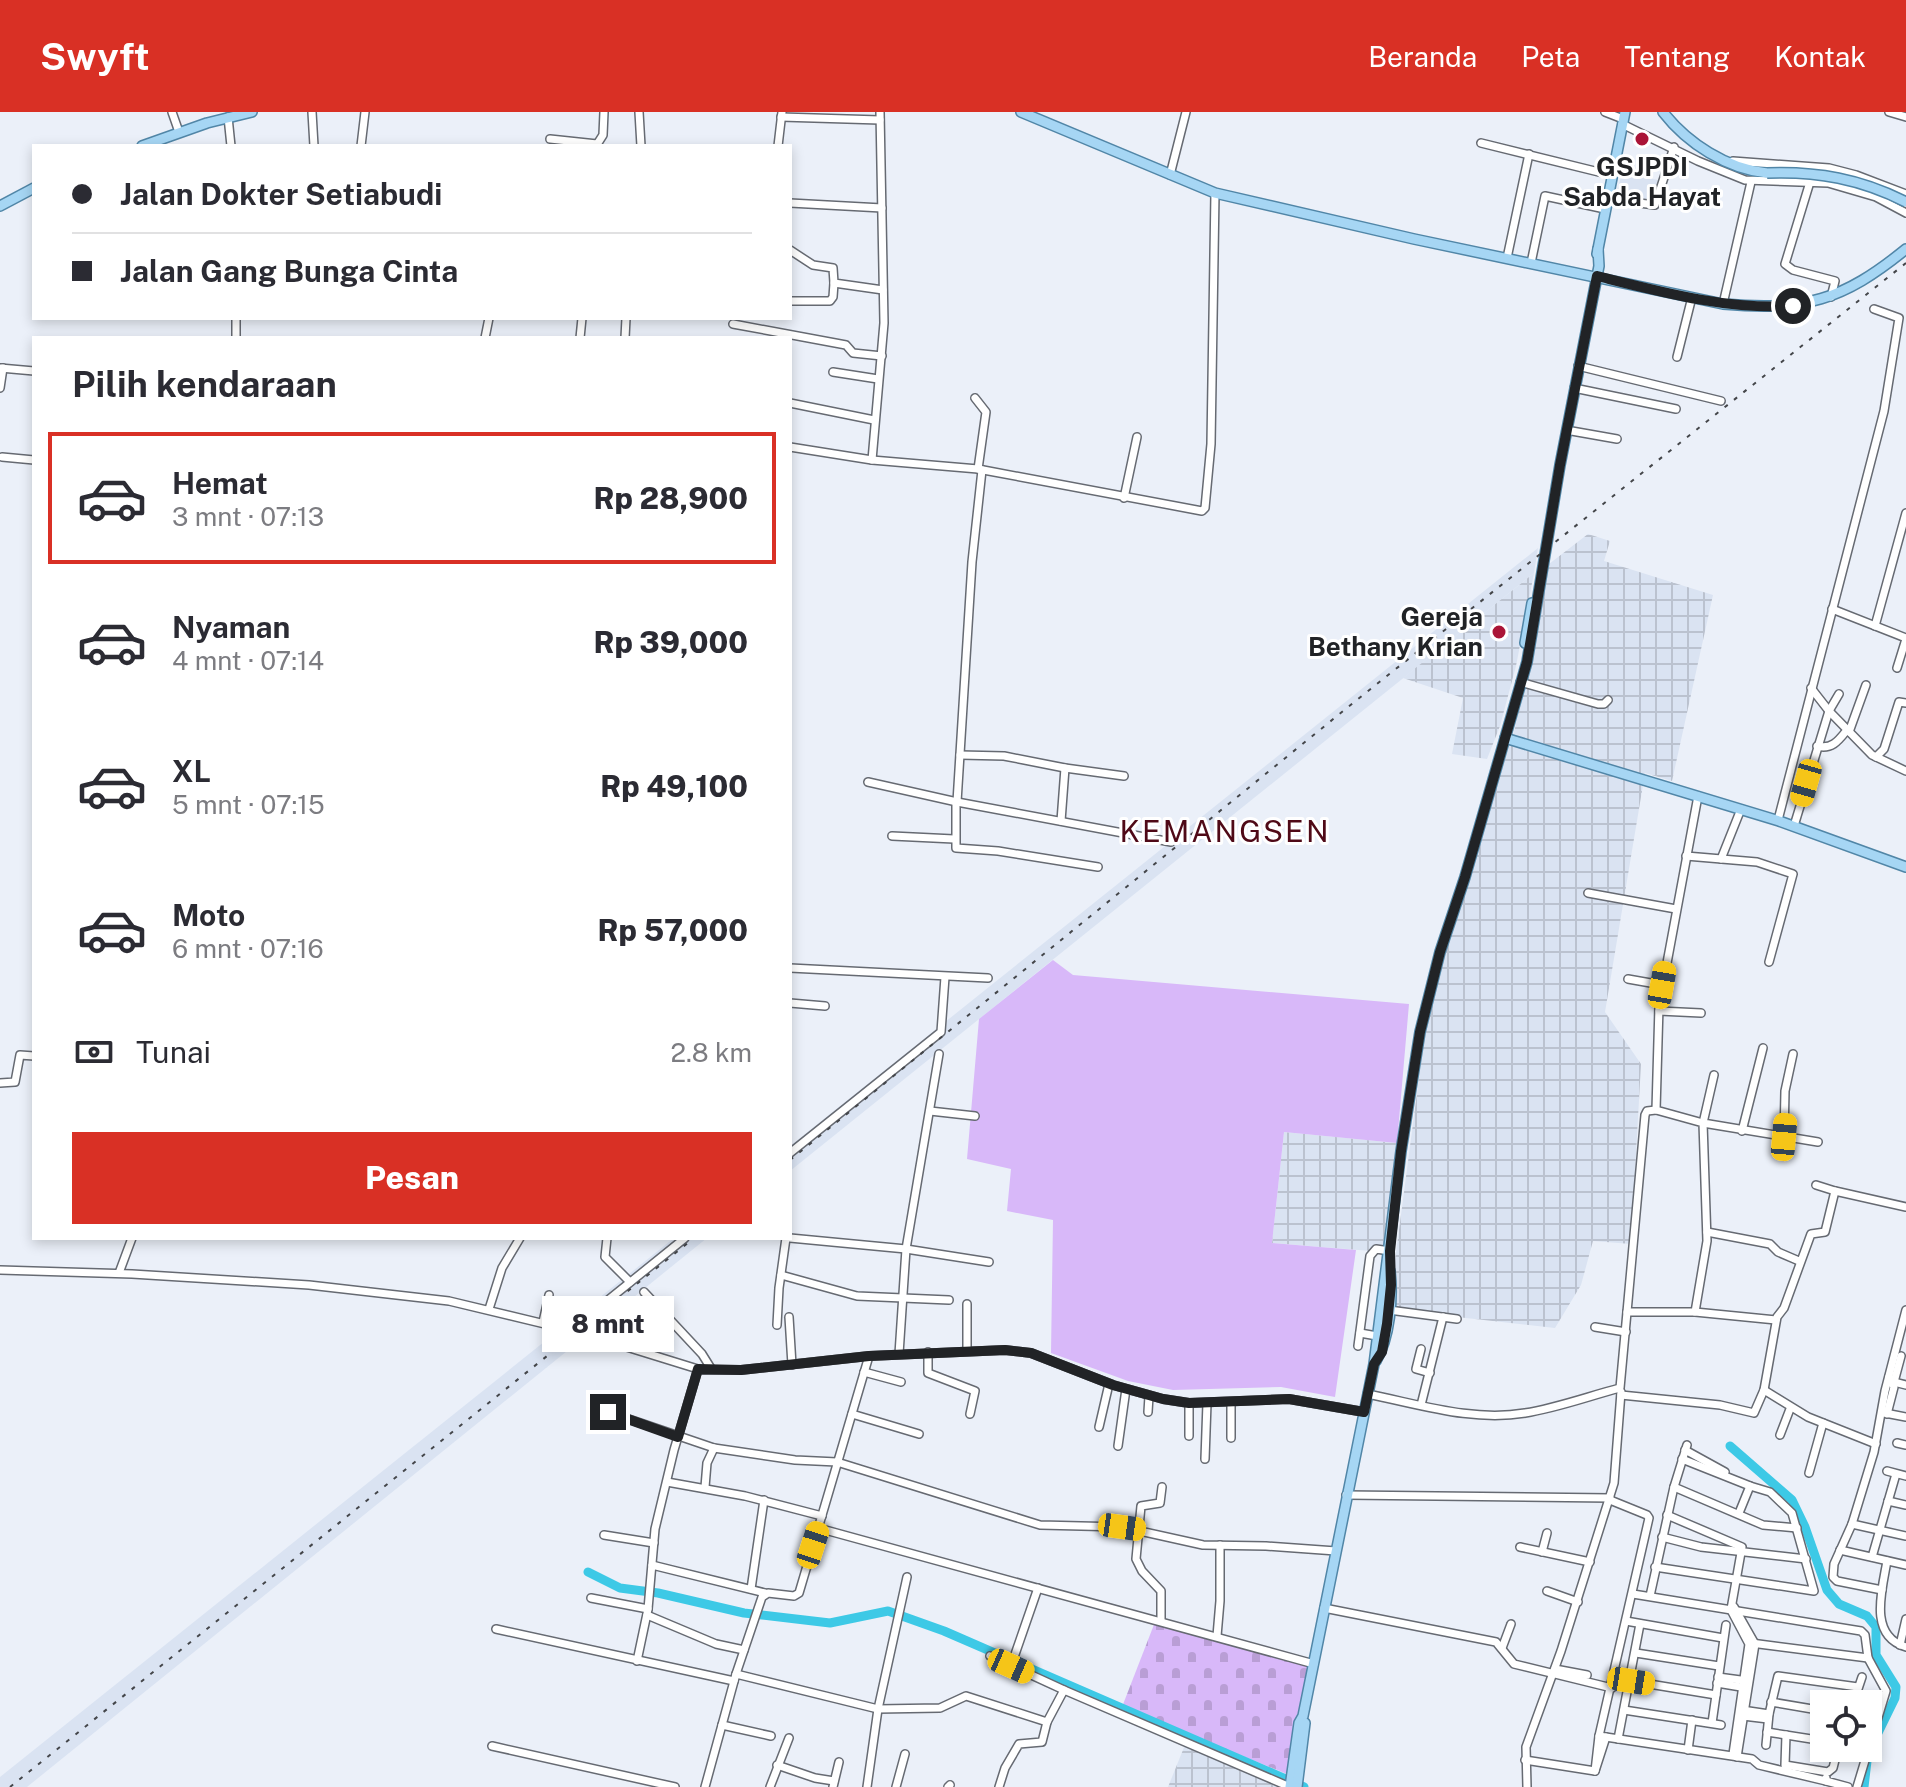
<!DOCTYPE html>
<html lang="id">
<meta charset="utf-8">
<style>
body{margin:0;font-family:"Public Sans",sans-serif;background:#f2f2f3;color:#2b2b33;height:100vh;display:flex;flex-direction:column;font-size:30px;white-space:nowrap}
*{box-sizing:border-box;margin:0}
p{font-size:26px;color:#7c7c81}
.icon{flex:none;width:44px;height:44px;fill:none;stroke:currentColor;stroke-width:2;stroke-linecap:round;stroke-linejoin:round}
.map{position:relative;flex:1;overflow:hidden}
.sheet{position:absolute;left:32px;top:224px;width:760px;height:904px;display:flex;flex-direction:column;background:#fff;border-radius:0px;box-shadow:0 4px 12px #0003}
.sheet>*{flex:none}
.hud{position:absolute;left:32px;top:32px;width:760px;height:176px;border-radius:0px;box-shadow:0 4px 12px #0003;display:grid;align-content:center;height:176px;padding:0 40px;background:#fff}
.fabs{position:absolute;left:1810px;top:1578px;display:grid;gap:16px}
.fabs a{display:grid;place-items:center;width:72px;height:72px;border-radius:0px;background:#fff;box-shadow:0 4px 12px #0003;font-size:40px}
.end{position:absolute;width:36px;height:36px;margin:-18px;border:10px solid #212326;background:#fff;box-shadow:0 0 0 4px #fff}
.from{border-radius:50%}
.bubble{position:absolute;height:56px;border-radius:0px;background:#fff;box-shadow:0 4px 12px #0003;font-size:26px;font-weight:800;line-height:56px;text-align:center}
.car{position:absolute;width:24px;height:48px;margin:-24px -12px;border-radius:10px;box-shadow:0 0 6px 2px #0007;background:linear-gradient(#f5c518 24%,#345 0 40%,#f5c518 0 76%,#345 0 86%,#f5c518 0)}
.hud b{display:flex;align-items:center;gap:28px;height:76px;font-size:30px}
.hud b+b{border-top:2px solid #e1e1e2}
.hud i{width:20px;height:20px;background:#2b2b33}
ul{padding:0;list-style:none}
li{display:flex;align-items:center;gap:24px;height:132px;margin:0 16px 12px;padding:0 24px;border:4px solid transparent;border-radius:0px}
li div{flex:1}
li b{display:block;font-size:30px}
li em{font-style:normal;font-weight:800}
li.selected{border-color:#d93025}
li>.icon{width:72px;height:72px;stroke-width:1.5}
h2{padding:0 40px;font-size:36px;line-height:96px}
.pay{display:flex;align-items:center;gap:20px;height:88px;padding:0 40px;font-size:30px}
.pay p{margin-inline-start:auto}
.cta{display:flex;gap:16px;margin-top:auto;padding:16px 40px}
.cta a{flex:1;height:92px;border-radius:0px;background:#d93025;color:#fff;font-size:32px;font-weight:800;line-height:92px;text-align:center}
header{display:flex;align-items:center;gap:48px;box-sizing:border-box;height:112px;padding:0 40px;background:#d93025;color:#fff}
header strong{font-size:38px}
nav{display:flex;gap:44px;margin-inline-start:auto;font-size:28px}
.map>svg:first-child{display:block}
.built{fill:#dae3f2}
.industrial{fill:url(#industrial-grid)}
.green{fill:#d8b8f9}
.cemetery{fill:url(#cemetery-stones)}
.lines{fill:none;stroke-linecap:round;stroke-linejoin:round}
.river{stroke:#3dc9e6;stroke-width:9}
.minor-casing{stroke:#666a72;stroke-width:10}
.major-casing{stroke:#5186a7;stroke-width:12}
.minor{stroke:#fff;stroke-width:7}
.major{stroke:#a6d6f4;stroke-width:9}
.rail{stroke:#44464a;stroke-width:2;stroke-dasharray:4 8;stroke-linecap:butt}
.major-bridge-casing{stroke:#5186a7;stroke-width:12;stroke-linecap:butt}
.major-bridge{stroke:#a6d6f4;stroke-width:9}
.route{stroke:#212326;stroke-width:10}
.poi-dot{fill:#aa1437;stroke:#fff;stroke-width:3}
.labels{text-anchor:middle;stroke-width:6;stroke-linejoin:round;paint-order:stroke}
.poi-label{font-size:26px;font-weight:bold;fill:#212326;stroke:#fff}
.quarter-label{font-size:30px;letter-spacing:2px;fill:#4f0917;stroke:#fff}
</style>
<header>
<strong>Swyft</strong>
<nav><a>Beranda</a><a>Peta</a><a>Tentang</a><a>Kontak</a></nav>
</header>
<div class="map">
<svg width="1906" height="1675" viewBox="0 0 1906 1675">
<defs>
<pattern id="industrial-grid" width="8" height="8" patternUnits="userSpaceOnUse" patternTransform="scale(2)"><rect width="8" height="8" fill="#dae3f2"/><path d="M0 4h8M4 0v8" fill="none" stroke="#bbc2cf"/></pattern>
<pattern id="cemetery-stones" width="16" height="16" patternUnits="userSpaceOnUse" patternTransform="scale(2)"><rect width="16" height="16" fill="#d8b8f9"/><path d="M2 7V4a2 2 0 0 1 4 0v3zM10 15v-3a2 2 0 0 1 4 0v3z" fill="#b99ed5"/></pattern>
</defs>
<rect width="100%" height="100%" fill="#ebf0f9"/>
<g class="built">
<polygon points="1622,61 1658,68 1650,90 1616,83"/>
<polygon points="1538,436 1534,461 790,1059 790,1034"/>
<polygon points="674,1126 707,1126 27,1675 0,1675 0,1665"/>
</g>
<g class="industrial">
<polygon points="1588,422 1610,429 1604,449 1713,483 1672,669 1645,661 1605,900 1641,952 1631,1132 1593,1129 1581,1173 1555,1216 1395,1198 1394,1156 1425,920 1440,852 1515,616 1549,452"/>
<polygon points="1534,461 1516,554 1500,614 1487,647 1452,642 1463,586 1403,566"/>
<polygon points="1284,1020 1397,1031 1383,1140 1272,1131"/>
<polygon points="1189,1623 1287,1662 1284,1675 1168,1675"/>
</g>
<polygon class="green" points="1053,848 1073,863 1409,892 1397,1031 1284,1020 1272,1131 1356,1138 1335,1285 1281,1275 1173,1278 1128,1269 1051,1241 1053,1108 1007,1099 1011,1057 967,1047 979,907"/>
<polygon class="cemetery" points="1155,1510 1308,1552 1287,1662 1122,1595"/>
<g class="lines">
<g class="river">
<polyline points="1730,1334 1792,1388 1805,1415 1827,1478 1839,1492 1867,1504 1876,1515 1876,1543 1896,1575 1895,1586 1873,1631"/>
<polyline points="588,1460 620,1476 658,1481 744,1501 830,1511 888,1499 944,1519 1304,1675"/>
<polyline points="1864,1675 1867,1649"/>
</g>
<defs>
<g id="minor">
<polyline points="172,0 179,20"/>
<polyline points="312,0 314,34"/>
<polyline points="639,0 641,34"/>
<polyline points="1605,0 1623,7"/>
<polyline points="1889,0 1906,5"/>
<polyline points="228,5 231,34"/>
<polyline points="781,5 880,8"/>
<polyline points="1622,12 1698,49 1745,68 1828,71 1876,85 1906,101"/>
<polyline points="550,27 597,32"/>
<polyline points="1481,31 1611,63"/>
<polyline points="361,34 365,0"/>
<polyline points="596,34 603,23 604,0"/>
<polyline points="778,34 782,0"/>
<polyline points="1733,49 1829,56 1856,63 1906,82"/>
<polyline points="1170,63 1186,0"/>
<polyline points="1810,70 1785,152 1793,158 1835,169 1831,185"/>
<polyline points="1607,87 1655,93 1674,35"/>
<polyline points="790,91 882,96"/>
<polyline points="790,138 813,153 833,156 834,171 883,178"/>
<polyline points="1507,146 1529,42"/>
<polyline points="1531,151 1545,84 1605,97"/>
<polyline points="790,189 830,189 833,185 834,171"/>
<polyline points="1723,192 1751,70"/>
<polyline points="236,206 236,226"/>
<polyline points="733,212 846,233 853,241 882,244"/>
<polyline points="485,226 489,206"/>
<polyline points="580,226 582,206"/>
<polyline points="625,226 626,206"/>
<polyline points="1677,245 1692,185"/>
<polyline points="1578,254 1721,289"/>
<polyline points="0,256 34,259"/>
<polyline points="833,260 878,267"/>
<polyline points="0,276 3,256"/>
<polyline points="1574,276 1676,297"/>
<polyline points="975,286 986,300 978,357"/>
<polyline points="790,291 874,308"/>
<polyline points="1566,318 1617,327"/>
<polyline points="790,335 872,348 978,357 1202,399 1205,396 1211,332 1215,81"/>
<polyline points="2,345 34,348"/>
<polyline points="872,348 884,211 880,0"/>
<polyline points="1124,386 1137,325"/>
<polyline points="1832,497 1906,526"/>
<polyline points="1875,514 1906,401"/>
<polyline points="1897,556 1906,527"/>
<polyline points="1520,570 1598,592 1604,592 1608,588"/>
<polyline points="1811,576 1829,599 1872,643 1906,659"/>
<polyline points="1849,620 1866,573"/>
<path d="M1817 634C1832 638 1839 628 1847 618"/>
<polyline points="960,643 1004,644 1065,656 1124,664"/>
<polyline points="1876,645 1884,637 1899,590 1906,591"/>
<polyline points="868,670 957,690 1171,730"/>
<polyline points="956,690 956,736 998,739 1098,755"/>
<polyline points="957,690 972,450 982,358"/>
<polyline points="1778,708 1884,299 1899,206 1874,197"/>
<polyline points="1061,709 1065,656"/>
<polyline points="1794,714 1829,599 1839,582"/>
<polyline points="892,724 954,727"/>
<polyline points="1686,744 1757,750 1793,762 1769,850"/>
<polyline points="1721,747 1741,697"/>
<polyline points="1588,781 1676,797"/>
<polyline points="790,856 988,866"/>
<polyline points="1628,867 1662,873"/>
<polyline points="790,891 825,894"/>
<polyline points="1659,899 1701,901"/>
<polyline points="1714,963 1703,1011 1818,1030"/>
<polyline points="0,971 15,970 20,943 34,944"/>
<polyline points="930,999 975,1004"/>
<polyline points="1742,1019 1763,936"/>
<polyline points="1784,1025 1785,979 1793,942"/>
<polyline points="790,1041 941,920 945,865"/>
<polyline points="1816,1073 1835,1079"/>
<polyline points="1707,1120 1770,1132 1778,1140 1799,1149"/>
<polyline points="607,1126 605,1145 630,1170"/>
<polyline points="790,1126 906,1137 989,1150"/>
<polyline points="0,1158 132,1162 309,1173 449,1189 578,1220 701,1258 741,1258 869,1244 1005,1238 1031,1241 1113,1273 1163,1287 1189,1291 1289,1287 1364,1300"/>
<polyline points="119,1161 132,1126"/>
<polyline points="781,1163 857,1184 949,1188"/>
<polyline points="644,1180 702,1242 712,1258"/>
<polyline points="489,1197 502,1156 520,1126"/>
<polyline points="1389,1198 1457,1207"/>
<polyline points="1627,1200 1645,1003 1647,999 1656,998"/>
<polyline points="1695,1200 1776,1208"/>
<polyline points="789,1205 792,1253"/>
<polyline points="543,1210 549,1183"/>
<polyline points="777,1213 779,1176 786,1126"/>
<polyline points="1595,1215 1626,1220"/>
<polyline points="571,1218 685,1126"/>
<polyline points="1360,1221 1377,1224"/>
<polyline points="1358,1234 1370,1144 1376,1137 1390,1139"/>
<polyline points="1421,1237 1416,1257 1430,1261"/>
<polyline points="967,1238 967,1192"/>
<polyline points="928,1240 928,1261 975,1279 970,1302"/>
<polyline points="899,1242 906,1137 939,942"/>
<polyline points="1901,1244 1894,1270 1906,1273"/>
<polyline points="864,1260 901,1270"/>
<polyline points="1764,1278 1808,1305 1876,1332"/>
<path d="M1367 1282C1419 1292 1472 1310 1525 1301 1557 1296 1589 1284 1620 1276L1627 1200H1695L1707 1129 1703 1011 1656 998 1659 894 1698 684"/>
<polyline points="1621,1283 1720,1293 1754,1301 1764,1278 1777,1205 1784,1196 1811,1122 1825,1120 1835,1079 1906,1095"/>
<polyline points="1421,1293 1443,1205"/>
<polyline points="608,1300 714,1336 795,1348 837,1350 1040,1413 1122,1415 1203,1433 1266,1434 1336,1439"/>
<polyline points="1148,1300 1149,1284"/>
<polyline points="1885,1301 1906,1305"/>
<polyline points="852,1302 919,1322"/>
<polyline points="1887,1302 1894,1275 1889,1265"/>
<polyline points="1099,1315 1109,1272"/>
<polyline points="1780,1323 1790,1297"/>
<polyline points="1189,1324 1189,1291"/>
<polyline points="1231,1326 1231,1290"/>
<polyline points="1897,1331 1906,1333"/>
<polyline points="1118,1334 1126,1277"/>
<polyline points="1685,1338 1725,1360"/>
<polyline points="1205,1347 1207,1291"/>
<polyline points="1682,1347 1750,1374 1739,1401"/>
<polyline points="1887,1359 1906,1364"/>
<polyline points="1809,1361 1823,1311"/>
<polyline points="667,1370 745,1384 822,1404"/>
<polyline points="705,1375 707,1351 714,1336"/>
<polyline points="1674,1375 1763,1413 1797,1416"/>
<polyline points="1346,1383 1610,1386"/>
<polyline points="1888,1389 1906,1393"/>
<polyline points="1667,1403 1742,1435 1731,1497"/>
<polyline points="1852,1412 1906,1424"/>
<polyline points="818,1416 1314,1552"/>
<polyline points="604,1423 654,1431"/>
<polyline points="1662,1425 1701,1435 1806,1447"/>
<polyline points="1520,1435 1590,1450"/>
<polyline points="1840,1438 1906,1453"/>
<polyline points="1542,1440 1547,1421"/>
<polyline points="1872,1445 1896,1362"/>
<path d="M1887 1449C1882 1478 1868 1524 1906 1535"/>
<polyline points="652,1453 765,1481"/>
<polyline points="1655,1455 1814,1479 1792,1401 1770,1380 1750,1374"/>
<polyline points="751,1477 764,1388"/>
<polyline points="1882,1478 1837,1469 1833,1465 1834,1452 1852,1412 1874,1340 1885,1279 1906,1198"/>
<polyline points="1547,1479 1578,1490"/>
<polyline points="1633,1482 1861,1519 1865,1523 1868,1546 1886,1579 1857,1675"/>
<polyline points="1650,1484 1674,1375 1687,1333"/>
<polyline points="591,1486 648,1497"/>
<polyline points="1734,1495 1755,1532 1737,1645"/>
<polyline points="1324,1496 1496,1530 1514,1552 1612,1576"/>
<polyline points="1731,1498 1749,1532 1733,1642"/>
<polyline points="647,1503 716,1532 744,1538"/>
<polyline points="1161,1509 1161,1479 1142,1459 1136,1447 1141,1394 1160,1391 1162,1375"/>
<polyline points="1626,1509 1723,1526"/>
<polyline points="496,1517 734,1569"/>
<polyline points="1217,1524 1220,1489 1220,1433"/>
<polyline points="1751,1531 1868,1546"/>
<polyline points="1900,1533 1906,1507"/>
<polyline points="1502,1536 1511,1512"/>
<polyline points="1636,1541 1719,1554"/>
<polyline points="990,1544 1064,1578"/>
<polyline points="637,1549 648,1497 655,1417 674,1338 698,1257"/>
<polyline points="1011,1554 1038,1476"/>
<polyline points="1555,1557 1587,1563"/>
<polyline points="736,1562 878,1597 940,1596 966,1584 1047,1610 1064,1578 1290,1675"/>
<polyline points="1718,1565 1748,1569"/>
<polyline points="1631,1569 1716,1583"/>
<polyline points="1717,1571 1747,1576"/>
<polyline points="1771,1590 1824,1599"/>
<polyline points="1853,1592 1862,1565"/>
<polyline points="1624,1598 1721,1613"/>
<polyline points="1742,1598 1769,1602"/>
<polyline points="1743,1604 1768,1607"/>
<polyline points="1712,1611 1726,1513"/>
<polyline points="722,1613 771,1624"/>
<polyline points="1767,1620 1824,1629"/>
<polyline points="1786,1623 1785,1653 1828,1660 1833,1656 1838,1636"/>
<polyline points="1599,1624 1752,1647 1759,1653 1826,1669"/>
<polyline points="1618,1627 1640,1512"/>
<polyline points="1766,1633 1769,1602 1778,1564 1858,1575"/>
<polyline points="492,1634 675,1675"/>
<polyline points="1688,1638 1692,1608"/>
<polyline points="1525,1648 1595,1659 1599,1624 1649,1406 1647,1403 1610,1388"/>
<polyline points="777,1653 815,1666 834,1669"/>
<polyline points="1595,1659 1606,1625"/>
<polyline points="1826,1666 1826,1669 1848,1675"/>
<polyline points="705,1675 736,1562 762,1485 768,1481 794,1484 799,1481 869,1244"/>
<polyline points="770,1675 789,1626"/>
<polyline points="833,1675 839,1650"/>
<polyline points="867,1675 878,1597 907,1465"/>
<polyline points="896,1675 905,1642"/>
<polyline points="948,1675 950,1673"/>
<polyline points="999,1675 1005,1656 1019,1632 1042,1630 1047,1610"/>
<polyline points="1527,1675 1526,1635 1561,1539 1614,1371 1621,1280"/>
</g>
<g id="major">
<path d="M1021 0 1215 81 1414 127 1723 192C1805 199 1842 189 1906 137"/>
<path d="M1663 0C1687 31 1727 57 1767 61"/>
<polyline points="142,34 207,11 252,0"/>
<polyline points="0,94 34,76"/>
<polyline points="1597,142 1625,0"/>
<polyline points="1525,531 1532,491"/>
<polyline points="1505,626 1779,709 1906,755"/>
<path d="M1376 1249C1390 1225 1393 1187 1390 1159"/>
<polyline points="1290,1675 1299,1611 1303,1604 1374,1252 1401,1039 1420,920 1440,840 1465,765 1527,550 1560,353 1599,154 1598,137"/>
<polyline points="1297,1675 1305,1611"/>
</g>
</defs>
<use href="#minor" class="minor-casing"/>
<use href="#major" class="major-casing"/>
<use href="#minor" class="minor"/>
<use href="#major" class="major"/>
<g class="rail">
<polyline points="790,1048 1353,591 1906,151"/>
<polyline points="10,1675 694,1126"/>
</g>
<defs>
<path id="major-bridge" d="M1767 61C1817 59 1861 67 1906 90"/>
</defs>
<use href="#major-bridge" class="major-bridge-casing"/>
<use href="#major-bridge" class="major-bridge"/>
</g>
<g class="lines">
<path class="route" d="M608 1300 678 1325 698 1257 741 1258 869 1244 1005 1238 1031 1241 1113 1273 1163 1287 1189 1291 1289 1287 1364 1300 1374 1252 1382 1240 1387 1212 1391 1173 1390 1139 1401 1039 1420 920 1440 840 1465 765 1527 550 1560 353 1597 164C1661 180 1727 198 1793 194"/>
</g>
<g class="poi-dot">
<circle cx="1642" cy="27" r="8"/>
<circle cx="1499" cy="520" r="8"/>
</g>
<g class="labels">
<g class="poi-label">
<text x="1642" y="64">GSJPDI<tspan x="1642" dy="30">Sabda Hayat</tspan></text>
<text x="1483" y="514" text-anchor="end">Gereja<tspan x="1483" dy="30">Bethany Krian</tspan></text>
</g>
<g class="quarter-label">
<text x="1225" y="730">KEMANGSEN</text>
</g>
</g>
</svg>
<div class="fabs">
<a><svg class="icon" aria-label="locate" viewBox="0 0 24 24"><circle cx="12" cy="12" r="6"/><path d="M12 2v4M12 18v4M2 12h4M18 12h4"/></svg></a>
</div>
<i class="end from" style="left:1793px;top:194px"></i>
<i class="end" style="left:608px;top:1300px"></i>
<div class="bubble" style="left:542px;top:1184px;width:132px">8 mnt</div>
<i class="car" style="left:1806px;top:671px;rotate:196deg"></i>
<i class="car" style="left:1662px;top:873px;rotate:10deg"></i>
<i class="car" style="left:1784px;top:1025px;rotate:5deg"></i>
<i class="car" style="left:1122px;top:1415px;rotate:98deg"></i>
<i class="car" style="left:813px;top:1433px;rotate:18deg"></i>
<i class="car" style="left:1011px;top:1554px;rotate:114deg"></i>
<i class="car" style="left:1631px;top:1569px;rotate:99deg"></i>
<div class="hud">
<b><i class="from"></i>Jalan Dokter Setiabudi</b>
<b><i></i>Jalan Gang Bunga Cinta</b>
</div>
<section class="sheet">
<h2>Pilih kendaraan</h2>
<ul>
<li class="selected"><svg class="icon" aria-label="car" viewBox="0 0 24 24"><path d="M5 17H2v-5l4-1 3-4h7l3 4 3 1v5h-3M9 17h6M6 11h13"/><circle cx="7" cy="17" r="2"/><circle cx="17" cy="17" r="2"/></svg><div><b>Hemat</b><p>3 mnt · 07:13</p></div><em>Rp 28,900</em></li>
<li><svg class="icon" aria-label="car" viewBox="0 0 24 24"><path d="M5 17H2v-5l4-1 3-4h7l3 4 3 1v5h-3M9 17h6M6 11h13"/><circle cx="7" cy="17" r="2"/><circle cx="17" cy="17" r="2"/></svg><div><b>Nyaman</b><p>4 mnt · 07:14</p></div><em>Rp 39,000</em></li>
<li><svg class="icon" aria-label="car" viewBox="0 0 24 24"><path d="M5 17H2v-5l4-1 3-4h7l3 4 3 1v5h-3M9 17h6M6 11h13"/><circle cx="7" cy="17" r="2"/><circle cx="17" cy="17" r="2"/></svg><div><b>XL</b><p>5 mnt · 07:15</p></div><em>Rp 49,100</em></li>
<li><svg class="icon" aria-label="car" viewBox="0 0 24 24"><path d="M5 17H2v-5l4-1 3-4h7l3 4 3 1v5h-3M9 17h6M6 11h13"/><circle cx="7" cy="17" r="2"/><circle cx="17" cy="17" r="2"/></svg><div><b>Moto</b><p>6 mnt · 07:16</p></div><em>Rp 57,000</em></li>
</ul>
<div class="pay"><svg class="icon" aria-label="cash" viewBox="0 0 24 24"><path d="M3 7h18v10H3z"/><circle cx="12" cy="12" r="2"/></svg>Tunai<p>2.8 km</p></div>
<div class="cta"><a>Pesan</a></div>
</section>
</div>
